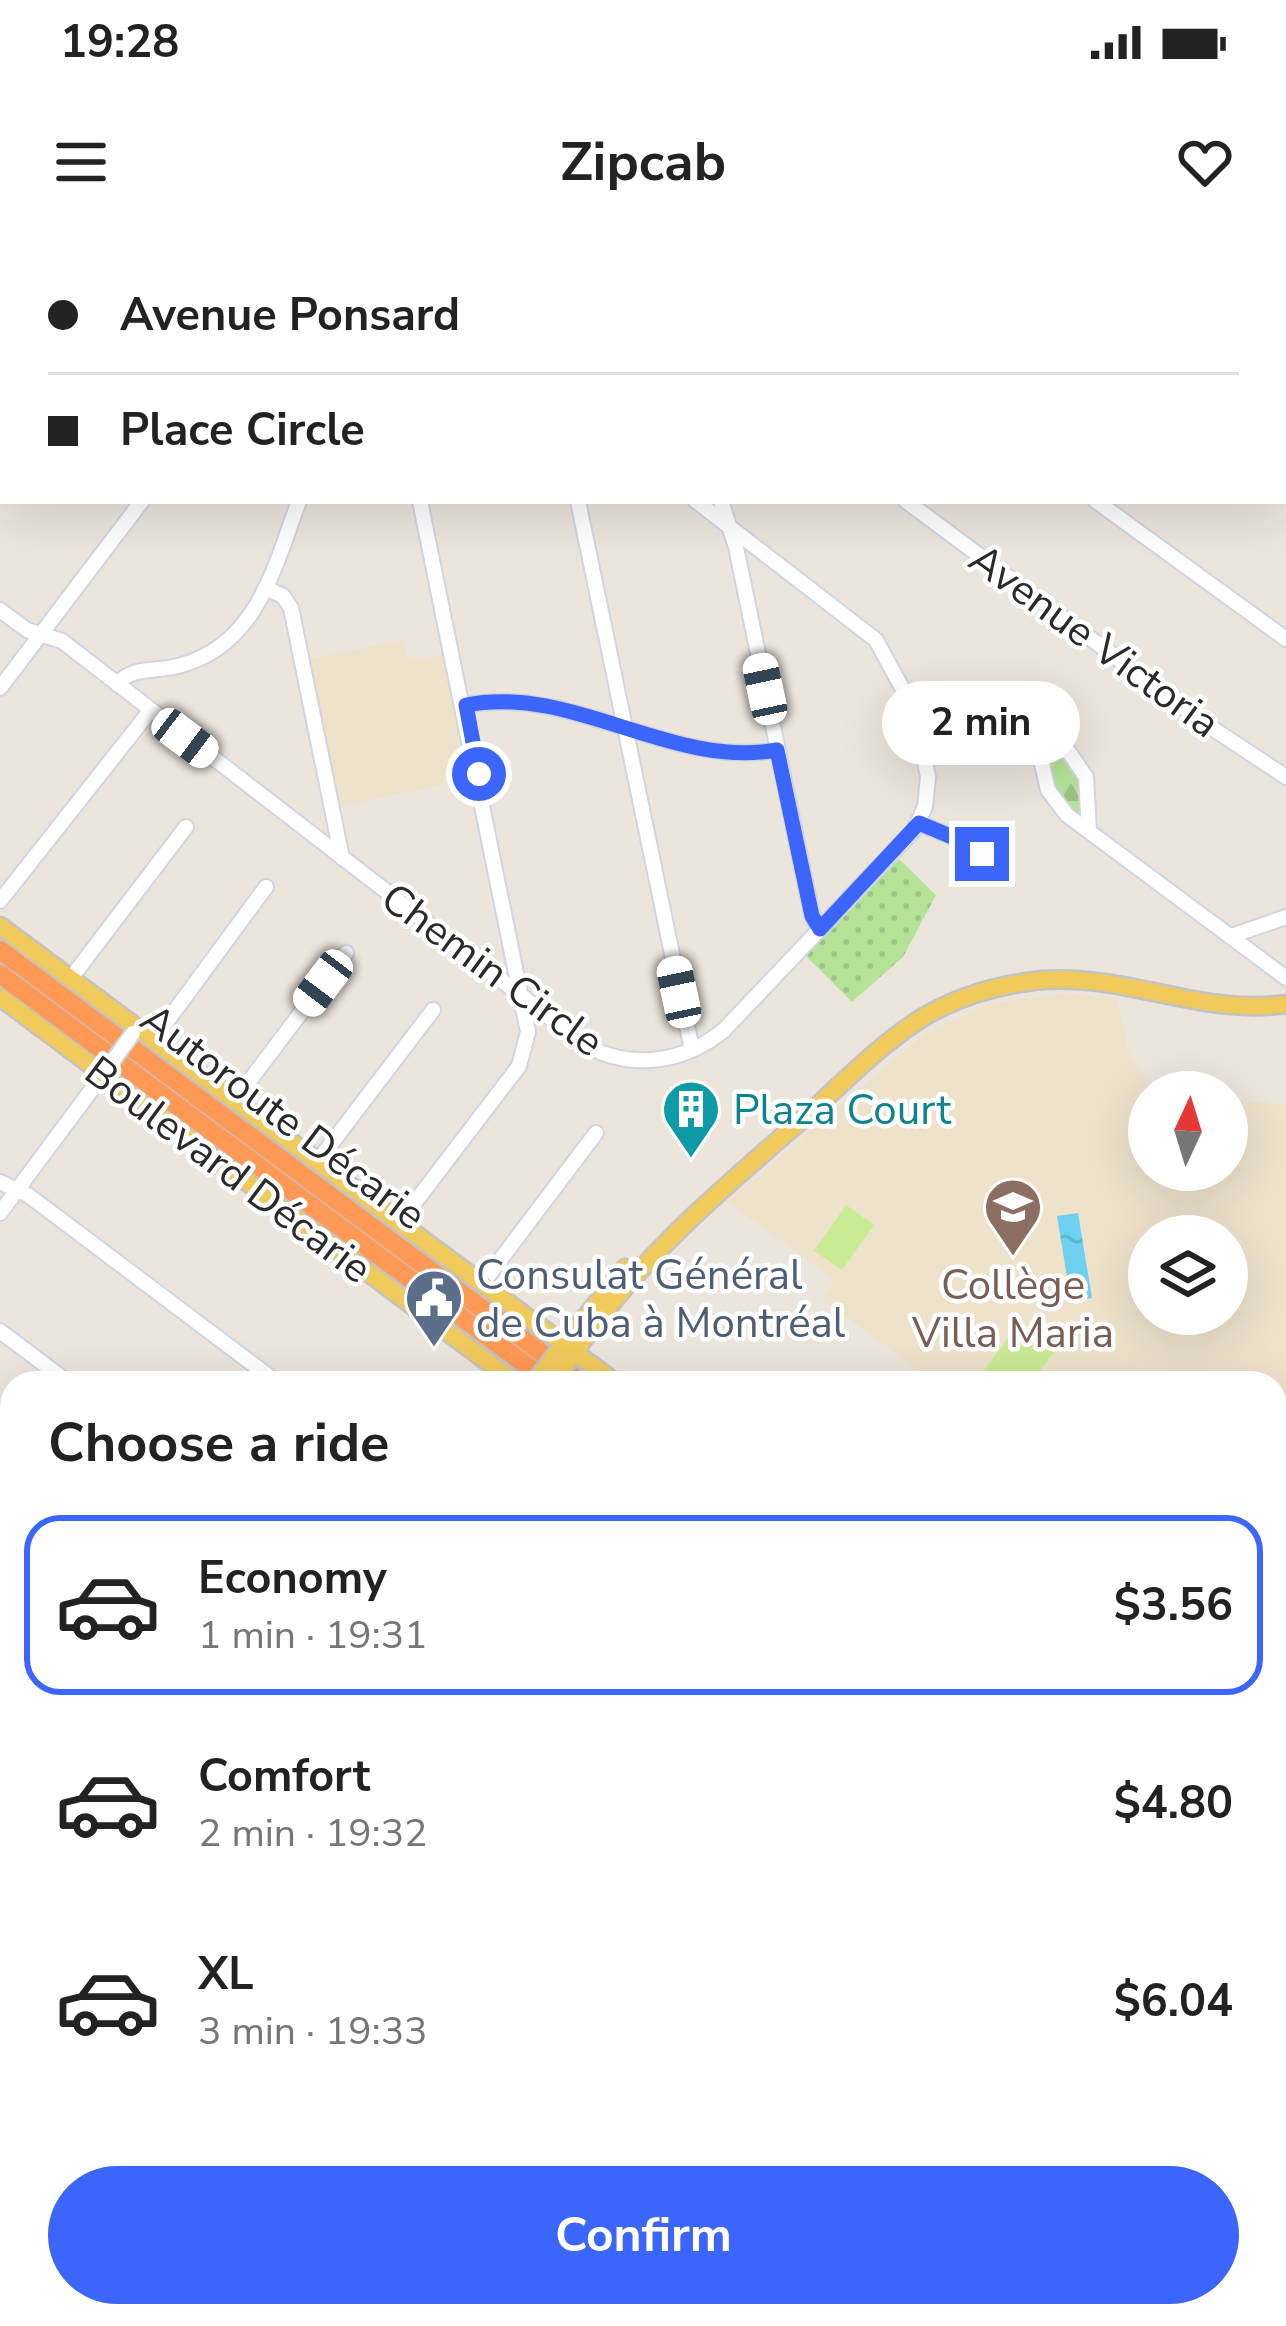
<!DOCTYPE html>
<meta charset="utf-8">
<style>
body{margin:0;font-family:"Nunito Sans",sans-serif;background:#f6f6f6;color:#222;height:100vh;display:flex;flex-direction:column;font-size:45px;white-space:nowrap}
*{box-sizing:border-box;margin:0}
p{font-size:39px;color:#767676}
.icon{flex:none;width:66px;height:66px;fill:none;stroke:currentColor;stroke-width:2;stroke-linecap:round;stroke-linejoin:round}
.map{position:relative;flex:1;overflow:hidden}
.details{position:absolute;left:0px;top:1131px;width:1287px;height:957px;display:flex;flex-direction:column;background:#fff;border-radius:36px 36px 0 0;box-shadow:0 12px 48px #0002}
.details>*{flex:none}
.hud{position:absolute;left:0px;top:0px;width:1287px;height:264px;box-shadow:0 12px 48px #0002;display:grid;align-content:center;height:264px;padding:0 48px;background:#fff}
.needle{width:78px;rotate:4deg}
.controls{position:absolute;left:1128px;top:831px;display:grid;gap:24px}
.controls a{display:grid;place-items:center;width:120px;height:120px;border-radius:50%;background:#fff;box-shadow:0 12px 48px #0002;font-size:60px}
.end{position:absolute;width:54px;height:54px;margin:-27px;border:15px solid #3b65fb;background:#fff;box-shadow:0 0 0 6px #fff}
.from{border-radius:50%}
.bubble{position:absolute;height:84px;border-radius:42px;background:#fff;box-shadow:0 12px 48px #0002;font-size:39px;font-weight:700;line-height:84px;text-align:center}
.car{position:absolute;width:36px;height:72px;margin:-36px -18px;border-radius:15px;box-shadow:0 0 9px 3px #0007;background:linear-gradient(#fff 24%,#345 0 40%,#fff 0 76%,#345 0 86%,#fff 0)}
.hud b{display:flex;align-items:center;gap:42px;height:114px;font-size:45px}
.hud b+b{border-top:3px solid #e0e0e0}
.hud i{width:30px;height:30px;background:#222}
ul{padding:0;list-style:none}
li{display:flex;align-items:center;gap:36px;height:180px;margin:0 24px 18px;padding:0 24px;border:6px solid transparent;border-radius:36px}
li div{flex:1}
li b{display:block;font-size:45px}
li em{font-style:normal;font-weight:700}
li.active{border-color:#3b65fb}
li>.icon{width:108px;height:108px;stroke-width:1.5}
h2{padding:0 48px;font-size:54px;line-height:144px}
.action{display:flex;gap:24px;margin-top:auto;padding:24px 48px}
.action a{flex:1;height:138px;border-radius:72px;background:#3b65fb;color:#fff;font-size:48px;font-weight:700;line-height:138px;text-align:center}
.status{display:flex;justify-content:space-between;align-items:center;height:84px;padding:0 60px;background:#fff;direction:ltr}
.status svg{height:33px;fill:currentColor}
header{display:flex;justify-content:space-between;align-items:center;height:156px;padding:0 48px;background:#fff;font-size:54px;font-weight:700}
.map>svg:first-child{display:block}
.education{fill:#eee2cb;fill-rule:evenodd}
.grass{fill:url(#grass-dots)}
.forest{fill:url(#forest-firs)}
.pitch{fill:#c9eb94}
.water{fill:url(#water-ripples)}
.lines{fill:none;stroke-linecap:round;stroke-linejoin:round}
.minor-casing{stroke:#d1d5e3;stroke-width:18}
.major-casing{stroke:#c3c3c3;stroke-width:21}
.highway-casing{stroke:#c3c3c3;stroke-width:22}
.minor{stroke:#fff;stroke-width:14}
.major{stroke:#f1ca5c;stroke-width:16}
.highway{stroke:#f95;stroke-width:18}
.minor-bridge-casing{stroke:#d1d5e3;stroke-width:18;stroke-linecap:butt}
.major-bridge-casing{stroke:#c3c3c3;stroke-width:21;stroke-linecap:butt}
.minor-bridge{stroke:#fff;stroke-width:14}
.major-bridge{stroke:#f1ca5c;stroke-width:16}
.route{stroke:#3b65fb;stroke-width:15}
.labels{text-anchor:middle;stroke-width:9;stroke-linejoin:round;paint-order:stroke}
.street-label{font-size:42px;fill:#2a2a2a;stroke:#fff}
.culture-label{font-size:42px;fill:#0d838f;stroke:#fff;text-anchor:start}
.service-label{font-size:42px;fill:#4e5e75;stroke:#fff;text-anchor:start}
.education-label{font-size:42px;fill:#785e54;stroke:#fff}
</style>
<div class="status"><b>19:28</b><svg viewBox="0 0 49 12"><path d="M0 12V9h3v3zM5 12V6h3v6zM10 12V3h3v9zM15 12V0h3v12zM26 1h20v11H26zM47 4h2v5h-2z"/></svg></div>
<header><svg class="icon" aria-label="menu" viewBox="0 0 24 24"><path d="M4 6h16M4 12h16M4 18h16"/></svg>Zipcab<svg class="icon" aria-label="heart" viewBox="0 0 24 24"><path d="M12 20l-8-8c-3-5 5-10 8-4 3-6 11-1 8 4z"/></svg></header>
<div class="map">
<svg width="1286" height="2086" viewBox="0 0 1286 2086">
<defs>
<pattern id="grass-dots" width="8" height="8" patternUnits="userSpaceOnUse" patternTransform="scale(3)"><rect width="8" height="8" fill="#b4e398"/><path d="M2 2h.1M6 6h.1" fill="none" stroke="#9bc383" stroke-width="1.8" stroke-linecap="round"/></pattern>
<pattern id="forest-firs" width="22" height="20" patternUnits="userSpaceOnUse" patternTransform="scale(3)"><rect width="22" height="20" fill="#b4e398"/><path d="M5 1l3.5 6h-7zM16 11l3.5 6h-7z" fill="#9bc383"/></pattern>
<pattern id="water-ripples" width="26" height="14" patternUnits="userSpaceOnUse" patternTransform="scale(3)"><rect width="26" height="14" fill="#6ed1ef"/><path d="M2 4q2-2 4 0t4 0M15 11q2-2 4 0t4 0" fill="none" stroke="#5fb4cd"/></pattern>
</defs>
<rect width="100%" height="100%" fill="#ece5dc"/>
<g class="education">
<polygon points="401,400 410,421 445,414 471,539 340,566 309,420"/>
<path d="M1067 753 1118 759 1128 811 1150 846 1179 852H1149V930H1227V861L1286 864V1290L1275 1305V1143H936L822 1059 835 1040 727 962 923 795 989 764ZM1149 996H1227V1074H1149Z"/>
</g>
<polygon class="grass" points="899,619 936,655 903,717 852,762 806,716"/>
<path class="forest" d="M1054 516H1065C1077 534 1091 556 1081 578L1050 542 1047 522Z"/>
<g class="pitch">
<polygon points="846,965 874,985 842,1030 814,1011"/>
<polygon points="1019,1084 1055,1111 1030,1143 1001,1143 984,1130"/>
</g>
<polygon class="water" points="1078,973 1092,1058 1071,1061 1057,976"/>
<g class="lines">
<defs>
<g id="minor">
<polyline points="44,0 48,3"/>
<polyline points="554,0 558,3"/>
<polyline points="746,0 750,3"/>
<polyline points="961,0 965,3"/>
<polyline points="1193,0 1197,3"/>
<polyline points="182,3 184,0"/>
<polyline points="330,3 333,0"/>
<polyline points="1033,3 1034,0"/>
<polyline points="0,68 3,64"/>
<polyline points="1284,68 1286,69"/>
<polyline points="1284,221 1286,223"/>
<polyline points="0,254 3,250"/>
<polyline points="578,261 692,810"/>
<polyline points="721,261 736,307 812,675 820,689"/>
<polyline points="906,261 1203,482 1286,537"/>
<polyline points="1096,261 1286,399"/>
<polyline points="268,349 283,356 291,368 342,618"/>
<path d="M0 370 27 390 62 401 584 804C630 831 684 823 724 790L914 590 925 567 928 537 915 472 876 400 696 261"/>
<path d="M117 444C132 426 156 432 178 426 257 406 274 328 299 261"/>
<polyline points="0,448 142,261"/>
<path d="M466 465C573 444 670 529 777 510"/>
<polyline points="919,583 957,599 973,619 984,610 980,596 957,599"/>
<polyline points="1089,591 1086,537 1068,511 1049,510 1041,520 1048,550 1067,575 1286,738"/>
<polyline points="0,661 150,471"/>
<polyline points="1231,696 1286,677"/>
<polyline points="71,738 186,587"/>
<polyline points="154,799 266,647"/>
<polyline points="235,860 346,713"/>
<polyline points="318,921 433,770"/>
<polyline points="0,942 28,955 278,1143"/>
<polyline points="0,973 107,829"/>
<polyline points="400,982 519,826 528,792 420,261"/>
<polyline points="482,1044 596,893"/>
<polyline points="0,1091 69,1143"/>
<polyline points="0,1203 0,1211"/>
<polyline points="0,1309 12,1318"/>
<polyline points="1275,1456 1286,1464"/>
<polyline points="0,1550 12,1559"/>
<polyline points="1275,1580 1286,1588"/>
<polyline points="0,1690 12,1699"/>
<polyline points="1275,1790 1286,1775"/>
<polyline points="0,1825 12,1835"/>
<polyline points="1275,1825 1286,1833"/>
<polyline points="0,1884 12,1867"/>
<polyline points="1275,1950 1286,1959"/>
<polyline points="0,1961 12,1970"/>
<polyline points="156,2076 170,2086"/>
<polyline points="335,2076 349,2086"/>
<polyline points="518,2076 532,2086"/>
<polyline points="700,2076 713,2086"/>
<polyline points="888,2076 901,2086"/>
<polyline points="1072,2076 1085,2086"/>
<polyline points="1255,2076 1269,2086"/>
<polyline points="370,2086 378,2076"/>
</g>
<g id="major">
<polyline points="0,686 616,1143"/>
<polyline points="0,757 516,1143"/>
<polyline points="559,1110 625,1028"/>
<path d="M570 1119C633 1024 718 952 804 878 842 844 879 805 922 778 958 756 1001 744 1043 740 1126 734 1202 776 1286 764"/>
<polyline points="0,1416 12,1414"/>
<polyline points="1275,1701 1286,1709"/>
</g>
<g id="highway">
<polyline points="0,710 582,1143"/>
<polyline points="0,734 550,1143"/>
<polyline points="1275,1989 1286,1999"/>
<polyline points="1275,2019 1286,2029"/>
</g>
</defs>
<use href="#minor" class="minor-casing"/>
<use href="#major" class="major-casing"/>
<use href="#highway" class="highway-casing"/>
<use href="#minor" class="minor"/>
<use href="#major" class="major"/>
<use href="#highway" class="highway"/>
<defs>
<polyline id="minor-bridge" points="107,829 133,793"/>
<g id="major-bridge">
<polyline points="534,1143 559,1110"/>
<polyline points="552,1143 570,1119"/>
</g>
</defs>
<use href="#minor-bridge" class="minor-bridge-casing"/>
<use href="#major-bridge" class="major-bridge-casing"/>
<use href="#minor-bridge" class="minor-bridge"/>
<use href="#major-bridge" class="major-bridge"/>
</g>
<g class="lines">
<path class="route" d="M479 534 466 465C573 444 670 529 777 510L812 676 820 689 919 583 957 599 973 619 982 614"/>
</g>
<defs>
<symbol id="building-pin" viewBox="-11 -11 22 30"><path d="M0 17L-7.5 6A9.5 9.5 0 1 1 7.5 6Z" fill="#0f9aa8" stroke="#fff"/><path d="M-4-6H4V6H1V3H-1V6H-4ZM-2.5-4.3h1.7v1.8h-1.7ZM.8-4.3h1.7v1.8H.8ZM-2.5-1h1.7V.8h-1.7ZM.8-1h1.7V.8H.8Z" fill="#fff"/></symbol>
<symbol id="school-pin" viewBox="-11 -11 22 30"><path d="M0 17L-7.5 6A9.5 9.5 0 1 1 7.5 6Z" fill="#8d6e63" stroke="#fff"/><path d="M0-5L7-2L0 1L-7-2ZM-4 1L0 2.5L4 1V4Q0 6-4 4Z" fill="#fff"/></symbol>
<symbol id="civic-pin" viewBox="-11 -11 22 30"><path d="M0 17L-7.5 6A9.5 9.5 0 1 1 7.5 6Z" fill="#5c6f8a" stroke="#fff"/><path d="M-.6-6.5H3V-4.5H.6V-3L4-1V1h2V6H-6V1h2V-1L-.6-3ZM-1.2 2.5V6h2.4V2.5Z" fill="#fff"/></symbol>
</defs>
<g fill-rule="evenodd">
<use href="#building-pin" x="658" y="836" width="66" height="90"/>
<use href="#school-pin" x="980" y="934" width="66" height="90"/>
<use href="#civic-pin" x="401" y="1025" width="66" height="90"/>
</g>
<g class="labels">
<g class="street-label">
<text transform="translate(1095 400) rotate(36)" y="15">Avenue Victoria</text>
<text transform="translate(493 729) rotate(36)" y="15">Chemin Circle</text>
<text transform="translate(284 876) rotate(37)" y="15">Autoroute Décarie</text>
<text transform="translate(229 929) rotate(37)" y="15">Boulevard Décarie</text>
</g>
<g class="culture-label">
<text x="733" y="884">Plaza Court</text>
</g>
<g class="service-label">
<text x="476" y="1049">Consulat Général<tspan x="476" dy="48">de Cuba à Montréal</tspan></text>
</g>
<g class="education-label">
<text x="1013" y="1059">Collège<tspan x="1013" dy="48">Villa Maria</tspan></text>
</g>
</g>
</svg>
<div class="controls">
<a><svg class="needle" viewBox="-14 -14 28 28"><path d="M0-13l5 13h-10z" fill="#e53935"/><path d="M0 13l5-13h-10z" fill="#767676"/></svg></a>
<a><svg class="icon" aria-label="layers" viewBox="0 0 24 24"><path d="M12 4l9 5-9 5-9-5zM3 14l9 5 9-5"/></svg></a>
</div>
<i class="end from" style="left:479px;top:534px"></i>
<i class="end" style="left:982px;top:614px"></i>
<div class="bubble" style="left:882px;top:441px;width:198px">2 min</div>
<i class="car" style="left:765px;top:449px;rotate:348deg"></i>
<i class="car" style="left:185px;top:498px;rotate:127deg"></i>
<i class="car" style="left:323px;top:743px;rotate:217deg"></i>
<i class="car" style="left:679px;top:752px;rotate:348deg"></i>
<div class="hud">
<b><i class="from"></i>Avenue Ponsard</b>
<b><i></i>Place Circle</b>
</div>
<section class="details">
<h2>Choose a ride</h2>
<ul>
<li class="active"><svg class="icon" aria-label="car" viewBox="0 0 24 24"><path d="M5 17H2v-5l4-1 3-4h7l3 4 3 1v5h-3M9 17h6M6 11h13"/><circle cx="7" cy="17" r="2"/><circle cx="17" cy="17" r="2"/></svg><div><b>Economy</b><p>1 min · 19:31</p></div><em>$3.56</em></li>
<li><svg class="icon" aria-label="car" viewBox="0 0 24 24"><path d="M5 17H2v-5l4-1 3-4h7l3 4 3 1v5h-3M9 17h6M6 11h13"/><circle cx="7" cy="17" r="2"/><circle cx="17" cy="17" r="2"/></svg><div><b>Comfort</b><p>2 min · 19:32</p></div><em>$4.80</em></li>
<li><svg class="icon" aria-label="car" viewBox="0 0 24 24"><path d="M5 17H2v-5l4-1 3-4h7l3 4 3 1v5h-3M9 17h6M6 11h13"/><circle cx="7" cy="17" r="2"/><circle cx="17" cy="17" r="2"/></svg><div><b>XL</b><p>3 min · 19:33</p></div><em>$6.04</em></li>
</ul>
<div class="action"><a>Confirm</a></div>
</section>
</div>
